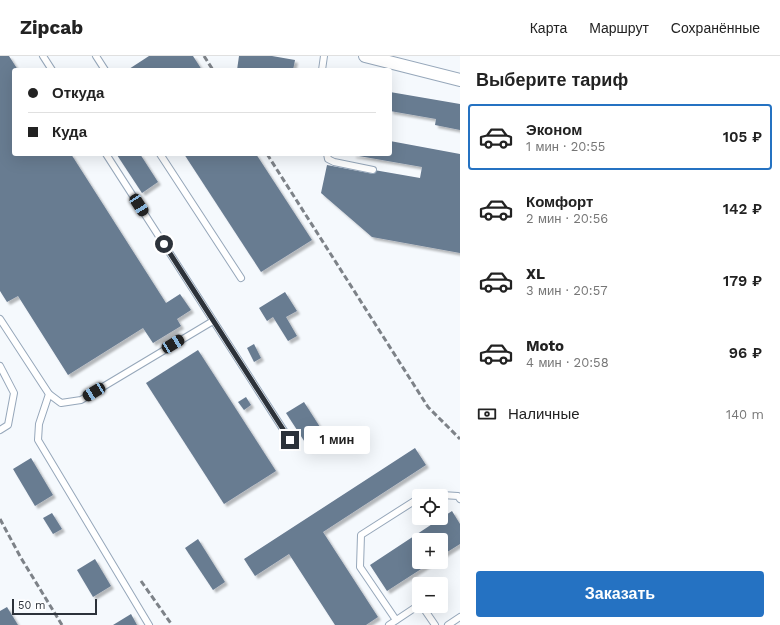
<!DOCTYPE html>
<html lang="ru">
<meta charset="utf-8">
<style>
body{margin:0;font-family:"Work Sans",sans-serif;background:#f6f6f6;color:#222;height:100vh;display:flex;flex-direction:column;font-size:15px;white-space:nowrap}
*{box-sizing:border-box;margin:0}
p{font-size:13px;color:#767676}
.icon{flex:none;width:22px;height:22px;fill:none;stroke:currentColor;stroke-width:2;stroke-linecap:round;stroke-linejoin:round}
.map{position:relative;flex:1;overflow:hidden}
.panel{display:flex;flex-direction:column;background:#fff;width:320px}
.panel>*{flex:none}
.banner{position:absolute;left:12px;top:12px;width:380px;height:88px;border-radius:4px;box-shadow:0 4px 16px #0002;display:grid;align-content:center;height:88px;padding:0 16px;background:#fff}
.buttons{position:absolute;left:412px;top:433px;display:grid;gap:8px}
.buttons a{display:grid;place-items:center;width:36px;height:36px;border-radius:4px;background:#fff;box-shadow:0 4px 16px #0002;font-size:20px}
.scale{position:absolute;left:12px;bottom:10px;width:85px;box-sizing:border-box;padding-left:4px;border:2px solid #2c323a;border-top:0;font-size:11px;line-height:14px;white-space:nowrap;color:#2c323a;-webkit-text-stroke:3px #fff;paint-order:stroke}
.end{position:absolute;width:18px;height:18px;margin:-9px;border:5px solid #2c323a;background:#fff;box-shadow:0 0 0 2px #fff}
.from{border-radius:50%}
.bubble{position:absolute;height:28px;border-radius:4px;background:#fff;box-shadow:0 4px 16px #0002;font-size:13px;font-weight:600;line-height:28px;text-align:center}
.car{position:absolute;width:12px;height:24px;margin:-12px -6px;border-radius:5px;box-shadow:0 0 3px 1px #0007;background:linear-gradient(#222 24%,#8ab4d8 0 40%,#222 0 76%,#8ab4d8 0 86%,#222 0)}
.banner b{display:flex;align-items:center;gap:14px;height:38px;font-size:15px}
.banner b+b{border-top:1px solid #e0e0e0}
.banner i{width:10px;height:10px;background:#222}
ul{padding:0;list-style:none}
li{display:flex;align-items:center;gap:12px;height:66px;margin:0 8px 6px;padding:0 8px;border:2px solid transparent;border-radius:4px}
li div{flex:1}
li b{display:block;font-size:15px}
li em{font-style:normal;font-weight:600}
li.on{border-color:#2572c2}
li>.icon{width:36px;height:36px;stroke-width:1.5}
h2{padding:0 16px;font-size:18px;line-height:48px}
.pay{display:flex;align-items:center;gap:10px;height:44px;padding:0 16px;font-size:15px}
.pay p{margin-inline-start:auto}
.primary-button{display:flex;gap:8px;margin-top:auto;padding:8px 16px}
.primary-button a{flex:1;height:46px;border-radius:4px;background:#2572c2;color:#fff;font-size:16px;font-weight:600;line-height:46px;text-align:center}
header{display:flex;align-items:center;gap:24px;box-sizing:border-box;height:56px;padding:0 20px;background:#fff;border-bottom:1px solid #e0e0e0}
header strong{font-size:19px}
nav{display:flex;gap:22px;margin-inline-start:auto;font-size:14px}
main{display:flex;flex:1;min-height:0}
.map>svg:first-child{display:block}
.building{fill:#687b91;filter:url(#shadow)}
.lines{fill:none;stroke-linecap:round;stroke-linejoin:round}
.service-casing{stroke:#96a7ba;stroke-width:8}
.minor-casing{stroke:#96a7ba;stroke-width:14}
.service{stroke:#fff;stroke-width:6}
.minor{stroke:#fff;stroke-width:12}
.rail{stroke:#7d8288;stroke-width:3;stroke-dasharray:6 3;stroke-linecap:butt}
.route{stroke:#2c323a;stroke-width:5}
</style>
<header>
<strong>Zipcab</strong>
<nav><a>Карта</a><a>Маршрут</a><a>Сохранённые</a></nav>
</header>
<main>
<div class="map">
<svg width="460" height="569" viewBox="0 0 460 569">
<defs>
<filter id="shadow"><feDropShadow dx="3" dy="3" stdDeviation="1" flood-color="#0004"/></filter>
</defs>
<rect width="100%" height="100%" fill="#f5f9fd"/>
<g class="building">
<polygon points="0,0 9,0 18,14 14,14 14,98 71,98 166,247 180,238 191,254 177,263 181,270 153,287 143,272 68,319 18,240 7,246 0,235"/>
<polygon points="149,0 193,0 202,14 130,14 129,13"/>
<polygon points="239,0 272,0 295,4 293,14 237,14"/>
<polygon points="390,36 460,48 460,74 435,69 436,63 390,55"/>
<polygon points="390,85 460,98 460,197 372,181 321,137 327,109 374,118 374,114 420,122 422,111 353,99 353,98 390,98"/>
<polygon points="118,98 140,98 158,126 142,137 117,99"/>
<polygon points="184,98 256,98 312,184 261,216"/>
<polygon points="285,236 297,255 286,261 297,280 288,285 273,261 267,265 259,252"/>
<polygon points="254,288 261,302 254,306 247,292"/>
<polygon points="198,294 276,415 224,448 146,327"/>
<polygon points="246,341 251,349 244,354 238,346"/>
<polygon points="304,346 327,382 310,394 286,357"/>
<polygon points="415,392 426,409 323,476 378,561 366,569 335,569 289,498 255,520 244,503"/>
<polygon points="31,402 53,439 35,450 13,413"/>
<polygon points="452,455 460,468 460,488 441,500 441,484 419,484 419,506 432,506 387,535 370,509"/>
<polygon points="52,457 62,473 53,478 43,462"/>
<polygon points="198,483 225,526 213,534 185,492"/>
<polygon points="95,503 111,530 93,541 77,514"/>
<polygon points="7,551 18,569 0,569 0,555"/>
<polygon points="131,558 137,569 113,569"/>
</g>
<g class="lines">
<defs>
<g id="service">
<polyline points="43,0 52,14"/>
<polyline points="96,0 105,14"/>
<polyline points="322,14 324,0"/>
<polyline points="106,98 290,384"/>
<polyline points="160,98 241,222"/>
<polyline points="327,98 328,103 334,106 373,114"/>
<polyline points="0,263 49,338 39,368 38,384 149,569"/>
<polyline points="0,310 14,337 8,369 0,374"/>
<polyline points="49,338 61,347 81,344 213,265"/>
<polyline points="422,440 426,438 458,440 460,443"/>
<polyline points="422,550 435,569"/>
<polyline points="396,564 360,511 361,479 419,442"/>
<polyline points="389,569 419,549"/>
<polyline points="448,569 460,561"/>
</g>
<polyline id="minor" points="365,0 460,24"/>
</defs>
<use href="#service" class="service-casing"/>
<use href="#minor" class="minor-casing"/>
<use href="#service" class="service"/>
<use href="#minor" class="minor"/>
<g class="rail">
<polyline points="204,0 213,14"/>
<polyline points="267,98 428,351 460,383"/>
<polyline points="0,463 21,502 62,569"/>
<polyline points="141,525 172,569"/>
</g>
</g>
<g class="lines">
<polyline class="route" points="164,188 290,384"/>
</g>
</svg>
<div class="buttons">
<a><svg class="icon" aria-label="locate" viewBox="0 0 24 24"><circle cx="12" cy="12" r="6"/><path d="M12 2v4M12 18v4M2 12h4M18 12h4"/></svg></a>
<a>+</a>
<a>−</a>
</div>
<div class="scale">50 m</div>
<i class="end from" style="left:164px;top:188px"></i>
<i class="end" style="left:290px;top:384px"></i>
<div class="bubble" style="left:304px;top:370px;width:66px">1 мин</div>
<i class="car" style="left:139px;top:149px;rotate:147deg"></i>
<i class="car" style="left:173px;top:288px;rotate:59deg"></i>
<i class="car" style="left:94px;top:336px;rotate:239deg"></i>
<div class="banner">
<b><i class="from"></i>Откуда</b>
<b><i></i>Куда</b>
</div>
</div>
<section class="panel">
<h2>Выберите тариф</h2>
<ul>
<li class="on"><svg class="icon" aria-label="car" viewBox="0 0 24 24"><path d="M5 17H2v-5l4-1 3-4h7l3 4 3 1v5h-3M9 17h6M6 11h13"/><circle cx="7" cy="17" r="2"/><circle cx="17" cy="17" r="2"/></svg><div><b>Эконом</b><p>1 мин · 20:55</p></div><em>105 ₽</em></li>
<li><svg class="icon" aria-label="car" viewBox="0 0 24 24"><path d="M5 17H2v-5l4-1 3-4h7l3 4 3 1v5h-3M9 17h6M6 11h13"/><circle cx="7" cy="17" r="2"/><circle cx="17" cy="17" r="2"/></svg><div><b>Комфорт</b><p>2 мин · 20:56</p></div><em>142 ₽</em></li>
<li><svg class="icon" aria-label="car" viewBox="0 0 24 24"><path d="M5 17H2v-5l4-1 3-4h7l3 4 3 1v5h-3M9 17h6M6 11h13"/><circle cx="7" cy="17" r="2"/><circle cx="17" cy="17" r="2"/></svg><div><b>XL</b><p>3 мин · 20:57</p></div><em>179 ₽</em></li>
<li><svg class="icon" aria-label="car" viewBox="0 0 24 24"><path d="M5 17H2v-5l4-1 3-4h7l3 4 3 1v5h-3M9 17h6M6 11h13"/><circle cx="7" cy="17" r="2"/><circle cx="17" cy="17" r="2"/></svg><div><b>Moto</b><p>4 мин · 20:58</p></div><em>96 ₽</em></li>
</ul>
<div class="pay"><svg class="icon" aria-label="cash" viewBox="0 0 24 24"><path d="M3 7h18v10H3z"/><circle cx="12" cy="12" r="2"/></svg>Наличные<p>140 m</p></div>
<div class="primary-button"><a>Заказать</a></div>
</section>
</main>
